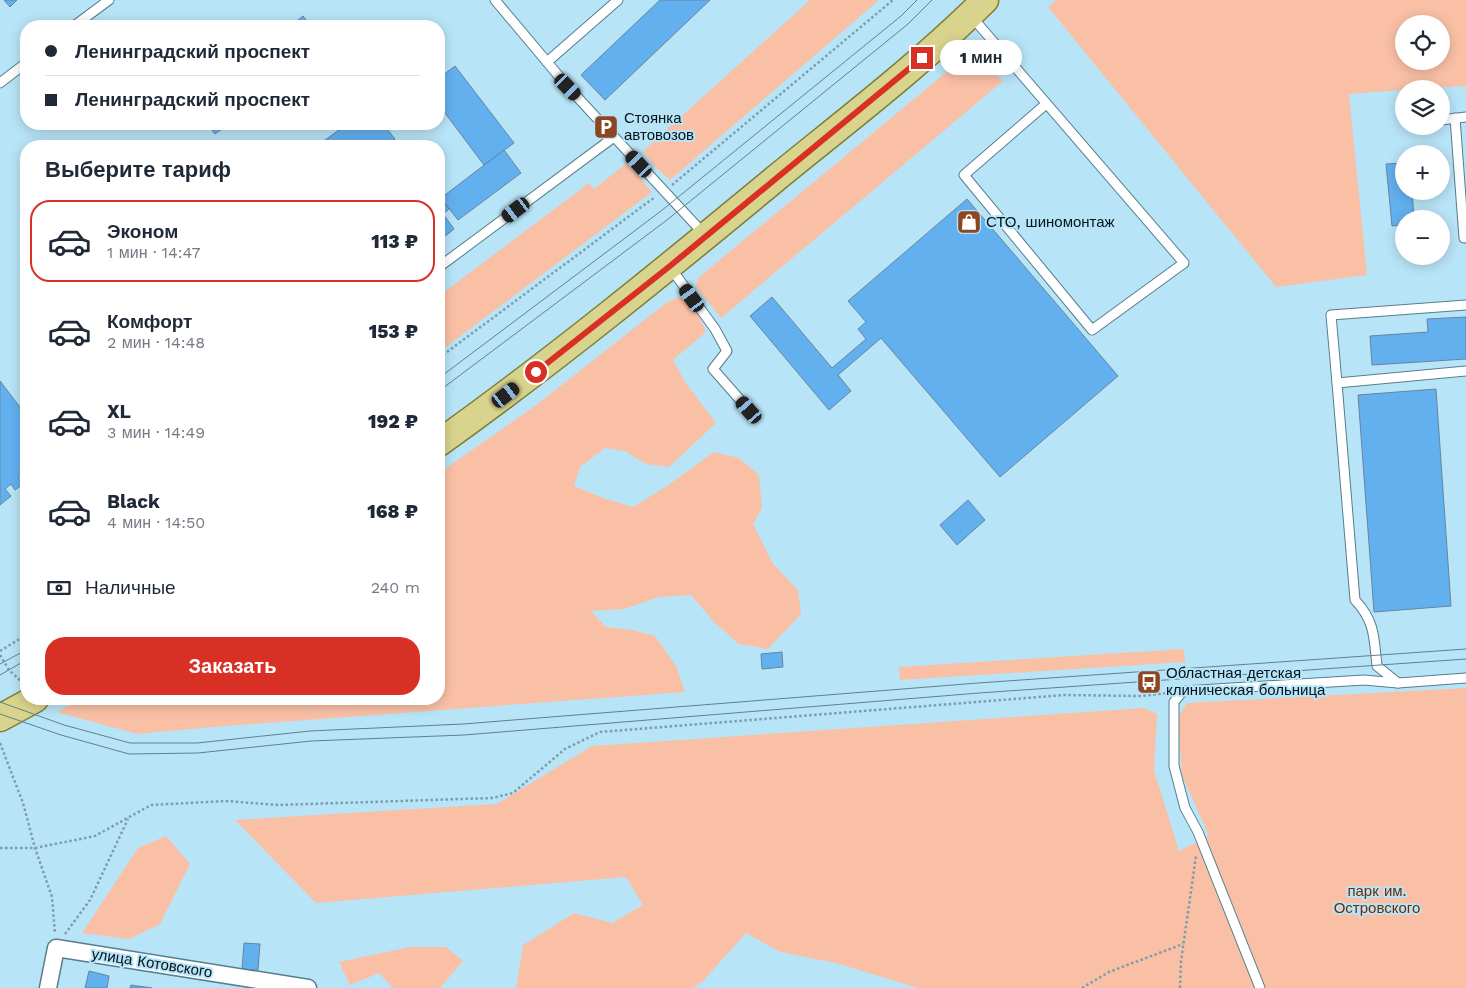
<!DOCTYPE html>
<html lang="ru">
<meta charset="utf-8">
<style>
body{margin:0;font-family:"Work Sans",sans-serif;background:#f6f6f7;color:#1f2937;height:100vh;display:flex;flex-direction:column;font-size:19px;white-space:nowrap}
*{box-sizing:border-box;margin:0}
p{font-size:16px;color:#747a83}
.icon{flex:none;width:28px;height:28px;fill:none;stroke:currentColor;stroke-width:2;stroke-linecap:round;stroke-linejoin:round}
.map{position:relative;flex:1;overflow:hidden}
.drawer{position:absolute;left:20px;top:140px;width:425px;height:565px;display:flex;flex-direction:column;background:#fff;border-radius:20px;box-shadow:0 2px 12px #0003}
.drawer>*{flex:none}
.guide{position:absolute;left:20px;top:20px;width:425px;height:110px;border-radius:20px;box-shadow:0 2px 12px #0003;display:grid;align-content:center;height:110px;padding:0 25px;background:#fff}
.buttons{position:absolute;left:1395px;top:15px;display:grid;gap:10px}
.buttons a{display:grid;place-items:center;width:55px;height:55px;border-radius:50%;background:#fff;box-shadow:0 2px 12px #0003;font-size:25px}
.end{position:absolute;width:22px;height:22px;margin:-11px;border:6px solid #d93025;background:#fff;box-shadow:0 0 0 2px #fff}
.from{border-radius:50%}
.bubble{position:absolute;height:35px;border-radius:18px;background:#fff;box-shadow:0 2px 12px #0003;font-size:16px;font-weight:800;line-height:35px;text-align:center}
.car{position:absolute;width:15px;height:30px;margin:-15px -8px;border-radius:6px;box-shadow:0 0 4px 1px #0007;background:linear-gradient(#222 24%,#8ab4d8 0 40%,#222 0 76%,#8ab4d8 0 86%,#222 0)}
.guide b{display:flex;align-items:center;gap:18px;height:48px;font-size:19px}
.guide b+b{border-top:1px solid #e0e1e3}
.guide i{width:12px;height:12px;background:#1f2937}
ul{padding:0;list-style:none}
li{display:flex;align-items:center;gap:15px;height:82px;margin:0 10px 8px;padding:0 15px;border:2px solid transparent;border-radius:20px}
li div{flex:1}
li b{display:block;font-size:19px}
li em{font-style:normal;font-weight:800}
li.current{border-color:#d93025}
li>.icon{width:45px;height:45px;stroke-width:1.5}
h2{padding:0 25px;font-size:22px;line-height:60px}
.pay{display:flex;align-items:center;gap:12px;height:55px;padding:0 25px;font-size:19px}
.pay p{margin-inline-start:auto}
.button{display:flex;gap:10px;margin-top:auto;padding:10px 25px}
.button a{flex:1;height:58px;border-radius:20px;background:#d93025;color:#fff;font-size:20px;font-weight:800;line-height:58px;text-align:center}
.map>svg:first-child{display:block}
.green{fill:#fac0a6;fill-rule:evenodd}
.building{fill:#63b0ef;stroke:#67849e}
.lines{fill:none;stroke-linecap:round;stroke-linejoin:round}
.service-casing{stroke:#557e8e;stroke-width:11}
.minor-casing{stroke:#557e8e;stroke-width:19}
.primary-casing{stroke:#7e7e34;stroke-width:29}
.path{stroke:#7b9dac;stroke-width:2.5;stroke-dasharray:2.5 2.5;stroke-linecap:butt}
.service{stroke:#fff;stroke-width:9}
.minor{stroke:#fff;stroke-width:16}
.primary{stroke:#d9d48d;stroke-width:26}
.tram{stroke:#61808d;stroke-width:1}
.route{stroke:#d93025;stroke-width:6}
.labels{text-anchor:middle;stroke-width:4;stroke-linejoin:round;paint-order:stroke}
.poi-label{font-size:15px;fill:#04141b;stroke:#b8e4f7;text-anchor:start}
.park-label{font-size:15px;fill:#702c02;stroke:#b8e4f7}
.street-label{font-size:15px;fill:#04141b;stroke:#b8e4f7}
</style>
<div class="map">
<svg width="1466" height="988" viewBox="0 0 1466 988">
<rect width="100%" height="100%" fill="#b8e4f7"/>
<g class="green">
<polygon points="810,0 879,0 670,180 654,166 643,151"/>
<path d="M1056 0H1466V86L1404 89V90L1349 94 1367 275 1276 287 1048 7ZM1404 24H1441V61H1404Z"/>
<polygon points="967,55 979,56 1003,81 721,318 696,287 698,278"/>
<polygon points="627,163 652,192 439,352 439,296 589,183 594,189"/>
<polygon points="682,296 697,312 706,332 673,360 685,382 716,423 669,467 646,464 625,451 605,448 580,467 574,486 606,499 633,507 667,486 714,452 739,458 759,475 762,508 753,524 773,564 798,590 801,614 768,649 739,644 714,622 691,595 659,597 624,609 591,611 606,627 632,630 655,636 676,666 685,692 212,727 137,734 57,712 80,699 439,699 439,473 535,406 666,303"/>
<polygon points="1184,649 1185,662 900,680 899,667"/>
<polygon points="1466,688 1466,988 918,988 836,963 780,952 746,933 703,981 693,988 516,988 523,945 574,913 612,923 643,905 626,877 316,903 235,820 497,804 592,746 1144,708 1157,714 1154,770 1179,851 1209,836 1182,775 1178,717 1187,703"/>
<polygon points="166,836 190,864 160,924 129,939 82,933 138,848"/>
<polygon points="410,947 446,947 463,961 440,988 393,988 379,973 350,985 339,962"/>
</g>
<g class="building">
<polygon points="4,0 17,0 10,7"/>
<polygon points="660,0 710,0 605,100 581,75"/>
<polygon points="303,16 311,26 291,26"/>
<polygon points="455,66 514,143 484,165 439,105 439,78"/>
<polygon points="207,124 229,124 215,134"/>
<polygon points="347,124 383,124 395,139 385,146 317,146"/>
<polygon points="504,150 521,173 458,220 441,198"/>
<polygon points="1404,163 1404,191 1412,191 1414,219 1404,219 1404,225 1392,226 1386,164"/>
<polygon points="441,198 449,209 443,214 454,229 439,241 439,199"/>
<polygon points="967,199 1118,376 1000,477 881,338 838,375 851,391 829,410 750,316 772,297 832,368 866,339 858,329 866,322 848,301"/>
<polygon points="1466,317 1466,359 1372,365 1370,336 1428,332 1427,319"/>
<polygon points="0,381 26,415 26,472 18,478 23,484 15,490 11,484 5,489 11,496 0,505"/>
<polygon points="1436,389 1451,606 1374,612 1358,395"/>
<polygon points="968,500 985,520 957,545 940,525"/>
<polygon points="782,652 783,667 762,669 761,654"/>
<polygon points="244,943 260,944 258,970 242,969"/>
<polygon points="89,971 109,976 107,988 85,988"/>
<polygon points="131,985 152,988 130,988"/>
</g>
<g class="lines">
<defs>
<g id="service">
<polyline points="495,0 568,87 704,234"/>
<polyline points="972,17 1184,263 1092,330 964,175 1046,104"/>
<polyline points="74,26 109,0"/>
<polyline points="547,62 618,0"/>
<polyline points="0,83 26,63"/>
<polyline points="1455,118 1464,238"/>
<polyline points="1441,120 1466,117"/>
<polyline points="439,267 614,137"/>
<polyline points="670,267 715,329 727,351 713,369 749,410"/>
<polyline points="1337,383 1331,315 1466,305"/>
<path d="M1398 683 1377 666C1374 638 1375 621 1355 600L1337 383 1466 371"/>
<polyline points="1260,988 1198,832 1185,808 1174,766 1174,702 1183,691 1364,680 1398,683 1466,678"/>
</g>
<polyline id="minor" points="48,988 56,948 308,988"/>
<g id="primary">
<path d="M439 443C555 360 665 270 775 179 846 121 920 65 985 0"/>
<polyline points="0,718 35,699"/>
</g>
</defs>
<use href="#service" class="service-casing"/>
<use href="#minor" class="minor-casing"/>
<use href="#primary" class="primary-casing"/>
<g class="path">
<polyline points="672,185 893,0"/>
<polyline points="439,358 655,197"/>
<polyline points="0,651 26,635"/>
<polyline points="0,655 9,670 23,683"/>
<polyline points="0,743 23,803 35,848 52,897 55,934"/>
<polyline points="0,848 35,848 95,836 151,805 226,801 278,805 492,798 513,793 565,749 600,732 1064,695 1142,696 1167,693"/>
<polyline points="65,934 90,900 128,819"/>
<polyline points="1082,988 1109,972 1183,944"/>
<polyline points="1180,988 1181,961 1196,856"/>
</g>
<use href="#service" class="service"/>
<use href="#minor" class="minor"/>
<use href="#primary" class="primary"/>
<g class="tram">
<polyline points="439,378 661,211 901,16 917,0"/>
<polyline points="439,391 667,220 908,24 932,0"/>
<polyline points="0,664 26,650"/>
<polyline points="0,675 26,660"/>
<polyline points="0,702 64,725 130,743 197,743 310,731 463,724 978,683 1466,649"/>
<polyline points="0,714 61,735 129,754 198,753 311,741 464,735 979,693 1466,659"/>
</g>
</g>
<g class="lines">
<polyline class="route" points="536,372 670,266 922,58"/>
</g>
<defs>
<symbol id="parking-square" viewBox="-11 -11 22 22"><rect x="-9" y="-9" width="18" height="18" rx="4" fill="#8d4622" stroke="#b8e4f7"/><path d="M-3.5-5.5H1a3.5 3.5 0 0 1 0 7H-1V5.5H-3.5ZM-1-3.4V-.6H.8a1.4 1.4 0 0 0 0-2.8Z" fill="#fff"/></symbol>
<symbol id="shop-square" viewBox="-11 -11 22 22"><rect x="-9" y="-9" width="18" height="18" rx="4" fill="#8d4622" stroke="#b8e4f7"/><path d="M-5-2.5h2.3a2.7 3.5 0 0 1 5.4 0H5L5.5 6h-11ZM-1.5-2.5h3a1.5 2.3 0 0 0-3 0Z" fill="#fff"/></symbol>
<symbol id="bus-square" viewBox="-11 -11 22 22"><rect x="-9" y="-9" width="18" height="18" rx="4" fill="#8d4622" stroke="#b8e4f7"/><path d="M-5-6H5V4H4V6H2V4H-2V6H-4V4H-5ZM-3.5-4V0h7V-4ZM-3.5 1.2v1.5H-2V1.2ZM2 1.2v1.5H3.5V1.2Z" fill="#fff"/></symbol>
</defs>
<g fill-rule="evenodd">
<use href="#parking-square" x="592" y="113" width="28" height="28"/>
<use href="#shop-square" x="955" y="208" width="28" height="28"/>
<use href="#bus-square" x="1135" y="668" width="28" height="28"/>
</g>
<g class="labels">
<g class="poi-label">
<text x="624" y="123">Стоянка<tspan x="624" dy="17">автовозов</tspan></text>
<text x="986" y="227">СТО, шиномонтаж</text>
<text x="1166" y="678">Областная детская<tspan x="1166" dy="17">клиническая больница</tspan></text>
</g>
<g class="park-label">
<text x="1377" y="896">парк им.<tspan x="1377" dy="17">Островского</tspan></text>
</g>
<g class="street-label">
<text transform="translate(152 963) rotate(9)" y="5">улица Котовского</text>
</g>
</g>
</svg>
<div class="buttons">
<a><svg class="icon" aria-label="locate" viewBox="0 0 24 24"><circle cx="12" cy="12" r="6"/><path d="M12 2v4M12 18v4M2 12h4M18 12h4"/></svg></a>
<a><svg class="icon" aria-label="layers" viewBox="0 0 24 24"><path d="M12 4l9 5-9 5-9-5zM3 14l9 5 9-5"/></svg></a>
<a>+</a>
<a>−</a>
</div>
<i class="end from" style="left:536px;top:372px"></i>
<i class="end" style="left:922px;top:58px"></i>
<div class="bubble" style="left:940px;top:40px;width:82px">1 мин</div>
<i class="car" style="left:568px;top:87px;rotate:136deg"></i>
<i class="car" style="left:639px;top:164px;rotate:317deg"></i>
<i class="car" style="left:516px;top:210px;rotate:233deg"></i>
<i class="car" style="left:692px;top:298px;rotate:324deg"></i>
<i class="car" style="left:506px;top:395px;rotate:52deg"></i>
<i class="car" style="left:749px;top:410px;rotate:319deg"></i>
<div class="guide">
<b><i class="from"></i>Ленинградский проспект</b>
<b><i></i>Ленинградский проспект</b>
</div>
<section class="drawer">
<h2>Выберите тариф</h2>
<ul>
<li class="current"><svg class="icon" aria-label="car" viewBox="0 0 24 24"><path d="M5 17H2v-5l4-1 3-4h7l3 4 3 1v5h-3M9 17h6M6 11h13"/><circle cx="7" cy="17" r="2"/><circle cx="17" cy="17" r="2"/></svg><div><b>Эконом</b><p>1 мин · 14:47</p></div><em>113 ₽</em></li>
<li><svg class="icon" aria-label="car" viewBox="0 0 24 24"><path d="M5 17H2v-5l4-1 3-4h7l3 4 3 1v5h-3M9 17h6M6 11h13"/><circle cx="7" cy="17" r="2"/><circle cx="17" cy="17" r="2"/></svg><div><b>Комфорт</b><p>2 мин · 14:48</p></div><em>153 ₽</em></li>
<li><svg class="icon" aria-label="car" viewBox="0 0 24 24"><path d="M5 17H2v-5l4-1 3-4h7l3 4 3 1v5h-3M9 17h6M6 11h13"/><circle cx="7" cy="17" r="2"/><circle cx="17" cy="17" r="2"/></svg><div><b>XL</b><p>3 мин · 14:49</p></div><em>192 ₽</em></li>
<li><svg class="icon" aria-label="car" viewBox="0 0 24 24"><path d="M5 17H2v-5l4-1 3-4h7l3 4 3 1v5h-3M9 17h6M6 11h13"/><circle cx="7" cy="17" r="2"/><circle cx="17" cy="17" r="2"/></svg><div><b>Black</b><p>4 мин · 14:50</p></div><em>168 ₽</em></li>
</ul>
<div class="pay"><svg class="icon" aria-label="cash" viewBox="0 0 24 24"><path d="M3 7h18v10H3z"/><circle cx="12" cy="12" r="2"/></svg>Наличные<p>240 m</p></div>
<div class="button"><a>Заказать</a></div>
</section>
</div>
